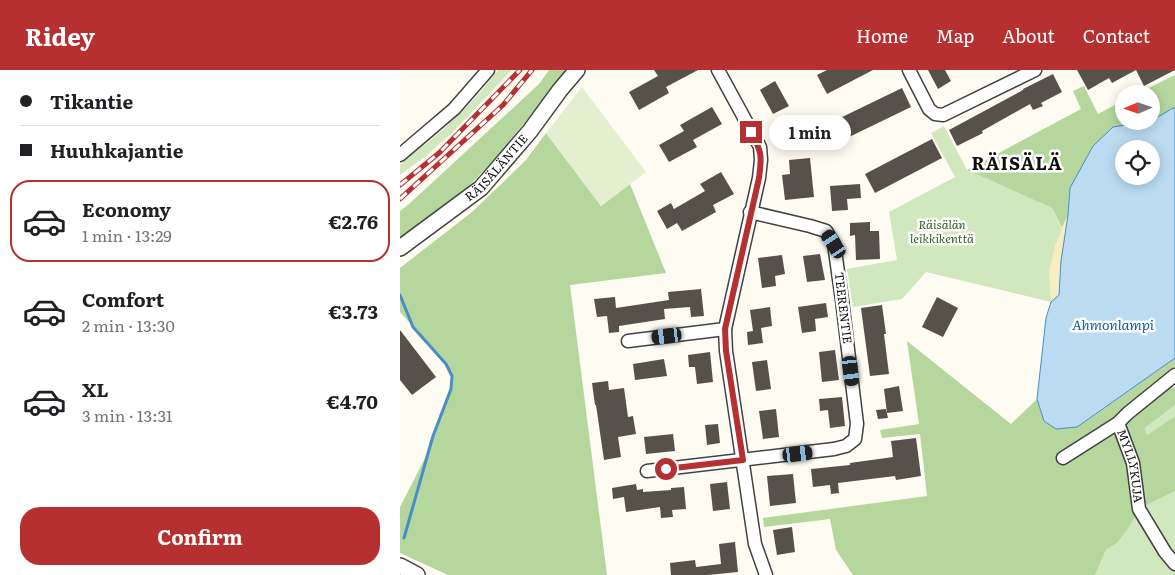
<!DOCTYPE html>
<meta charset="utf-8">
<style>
body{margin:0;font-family:Literata,serif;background:#f6f6f6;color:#202124;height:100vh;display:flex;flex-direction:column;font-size:19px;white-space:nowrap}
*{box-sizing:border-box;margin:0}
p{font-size:16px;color:#757577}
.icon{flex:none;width:28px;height:28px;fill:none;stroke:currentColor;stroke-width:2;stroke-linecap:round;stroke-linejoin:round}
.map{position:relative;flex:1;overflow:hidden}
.side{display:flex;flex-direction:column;background:#fff;width:400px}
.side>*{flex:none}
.top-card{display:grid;align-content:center;height:110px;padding:0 20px;background:#fff}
.needle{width:32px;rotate:268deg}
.controls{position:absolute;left:715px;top:15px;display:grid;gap:10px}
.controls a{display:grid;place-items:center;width:45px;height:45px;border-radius:50%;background:#fff;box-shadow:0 2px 12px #0003;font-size:25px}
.end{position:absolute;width:22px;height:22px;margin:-11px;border:6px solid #b73031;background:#fff;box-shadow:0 0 0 2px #fff}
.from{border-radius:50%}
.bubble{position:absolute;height:35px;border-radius:18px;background:#fff;box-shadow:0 2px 12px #0003;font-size:16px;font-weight:700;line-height:35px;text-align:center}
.car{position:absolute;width:15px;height:30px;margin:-15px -8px;border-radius:6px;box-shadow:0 0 4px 1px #0007;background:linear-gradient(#222 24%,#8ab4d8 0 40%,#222 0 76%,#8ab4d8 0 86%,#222 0)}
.top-card b{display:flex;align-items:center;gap:18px;height:48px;font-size:19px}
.top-card b+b{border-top:1px solid #e0e0e0}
.top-card i{width:12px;height:12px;background:#202124}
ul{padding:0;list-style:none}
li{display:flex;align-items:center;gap:15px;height:82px;margin:0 10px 8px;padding:0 10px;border:2px solid transparent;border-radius:20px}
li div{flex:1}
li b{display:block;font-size:19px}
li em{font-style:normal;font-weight:700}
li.on{border-color:#b73031}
li>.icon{width:45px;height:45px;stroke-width:1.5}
.cta{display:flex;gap:10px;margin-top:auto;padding:10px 20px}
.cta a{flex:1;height:58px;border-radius:20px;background:#b73031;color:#fff;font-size:20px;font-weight:700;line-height:58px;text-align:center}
header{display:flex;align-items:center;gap:30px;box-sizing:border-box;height:70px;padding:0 25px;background:#b73031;color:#fff}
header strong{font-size:24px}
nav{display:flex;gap:28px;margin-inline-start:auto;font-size:18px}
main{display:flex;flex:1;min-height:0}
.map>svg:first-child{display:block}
.green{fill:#d1e7bd}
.forest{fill:#b5d79e}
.sand{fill:#f7edc1}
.pitch{fill:#e3efce}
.water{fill:#badbf2;stroke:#468ec5;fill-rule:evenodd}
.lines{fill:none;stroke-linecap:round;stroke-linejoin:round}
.stream{stroke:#468ec5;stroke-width:3}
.building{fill:#57514c}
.minor-casing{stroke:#424242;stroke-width:15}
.tertiary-casing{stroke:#424242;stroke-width:18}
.minor{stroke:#fff;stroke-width:12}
.tertiary{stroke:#fff;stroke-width:15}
.rail-casing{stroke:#b73031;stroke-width:5}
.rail{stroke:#fff;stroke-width:3;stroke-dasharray:9;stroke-linecap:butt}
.route{stroke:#b73031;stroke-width:6}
.labels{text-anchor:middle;stroke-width:5;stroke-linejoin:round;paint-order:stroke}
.street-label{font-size:12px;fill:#0f0f0f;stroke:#fff}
.park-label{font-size:12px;font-style:italic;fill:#2e6323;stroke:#fff}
.water-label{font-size:14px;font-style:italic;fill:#20609a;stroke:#fff}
.district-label{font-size:18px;font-weight:bold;letter-spacing:1px;fill:#0f0f0f;stroke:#fff}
</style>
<header>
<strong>Ridey</strong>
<nav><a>Home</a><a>Map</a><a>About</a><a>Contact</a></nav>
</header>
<main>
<section class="side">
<div class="top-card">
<b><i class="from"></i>Tikantie</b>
<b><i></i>Huuhkajantie</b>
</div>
<ul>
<li class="on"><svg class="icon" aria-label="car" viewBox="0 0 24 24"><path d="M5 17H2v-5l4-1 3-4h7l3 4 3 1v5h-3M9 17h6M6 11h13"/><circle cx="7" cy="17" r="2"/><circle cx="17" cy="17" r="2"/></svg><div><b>Economy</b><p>1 min · 13:29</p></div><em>€2.76</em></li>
<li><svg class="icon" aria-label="car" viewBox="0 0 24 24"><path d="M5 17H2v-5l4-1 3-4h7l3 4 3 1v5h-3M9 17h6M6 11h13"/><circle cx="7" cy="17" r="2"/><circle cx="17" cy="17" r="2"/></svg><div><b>Comfort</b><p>2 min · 13:30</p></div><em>€3.73</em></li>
<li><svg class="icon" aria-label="car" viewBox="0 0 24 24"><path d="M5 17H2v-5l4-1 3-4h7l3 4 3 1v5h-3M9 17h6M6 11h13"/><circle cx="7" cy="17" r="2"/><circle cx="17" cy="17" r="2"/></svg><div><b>XL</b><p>3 min · 13:31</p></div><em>€4.70</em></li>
</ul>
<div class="cta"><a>Confirm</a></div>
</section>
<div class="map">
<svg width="775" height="505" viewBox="0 0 775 505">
<rect width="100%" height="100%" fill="#fefcf2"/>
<g class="green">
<polygon points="98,0 112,0 53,62 26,86 0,105 0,95 46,57 77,26"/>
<polygon points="544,56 567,100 652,138 665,166 661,191 659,225 651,232 526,202 502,229 453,237 447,199 497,190 489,142 555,107 531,63"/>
<polygon points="775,335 775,346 747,365 745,358"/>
<polygon points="775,421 775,505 695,505 706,480 717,473 739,439"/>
</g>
<g class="forest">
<polygon points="149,0 167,0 96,88 65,120 0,168 0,141 8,135 139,14"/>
<polygon points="775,5 775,38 751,50 751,24 736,24"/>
<polygon points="684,16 698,44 724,30 724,51 746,51 713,57 670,118 668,145 662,158 652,138 567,100 681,39 673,21"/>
<polygon points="146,63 201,136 230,114 266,203 170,215 207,505 48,505 0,483 0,437 24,390 51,319 52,307 46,294 0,242 0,198 72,142 126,90"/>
<polygon points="507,271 611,354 637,329 644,351 677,357 775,288 775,305 759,318 772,318 775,317 775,335 745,358 747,365 775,346 775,421 739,439 729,457 717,473 706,480 695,505 453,505 436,480 430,449 364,457 363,448 527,426 520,364 482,368 480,360 519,354"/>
</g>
<polygon class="sand" points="668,145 661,191 659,225 651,232 649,203 655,175"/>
<polygon class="pitch" points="182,17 246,102 201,136 146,63"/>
<path class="water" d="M773 38H775V288L677 357 656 359 644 351 637 329 646 248 651 232 659 225 661 191 668 145 670 118 693 76 713 57 751 51ZM724 79H751V106H724Z"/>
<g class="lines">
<polyline class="stream" points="0,225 13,257 46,294 52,306 51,319 33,366 4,468"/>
</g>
<g class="building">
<polygon points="254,0 298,0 266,17 269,23 239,40 229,22 258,6"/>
<polygon points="427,0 473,0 427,24 417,5"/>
<polygon points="528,0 545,0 551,11 538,19"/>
<polygon points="677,0 736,0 712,13 709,8 688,20"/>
<polygon points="736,0 775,0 744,16"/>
<polygon points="653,4 662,22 641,33 643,36 633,40 630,34 582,61 583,63 557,76 549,60 623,20 623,19"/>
<polygon points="375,11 389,36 373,44 360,20"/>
<polygon points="502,18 511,37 447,68 438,49"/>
<polygon points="312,37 322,54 293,70 297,77 269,92 259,75 284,61 280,55"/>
<polygon points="404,48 410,62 386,72 380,59"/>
<polygon points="532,69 542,88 475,123 465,104"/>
<polygon points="410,88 414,127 385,130 382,105 390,104 389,90"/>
<polygon points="321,102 334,124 313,135 316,142 282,161 277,153 267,159 257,141 271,133 274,139 305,121 300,114"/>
<polygon points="460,114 461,128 447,129 448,140 432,141 430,116"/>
<polygon points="470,152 470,161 479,161 480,189 456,190 455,165 450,166 450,153"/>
<polygon points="420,184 425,210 407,212 403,186"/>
<polygon points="382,185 385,204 375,206 376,216 362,218 358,188"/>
<polygon points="301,219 304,246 291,247 290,237 264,239 265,249 219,256 219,262 209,263 207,246 197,247 194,229 215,227 216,238 269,230 268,222"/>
<polygon points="537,227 558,238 543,267 522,257"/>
<polygon points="426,233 428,247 415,249 416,261 402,263 398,237"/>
<polygon points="482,235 486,264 484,264 489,304 470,306 461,238"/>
<polygon points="370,237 372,256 361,258 363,273 348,275 347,262 353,261 350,240"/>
<polygon points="0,260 36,307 12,325 0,310"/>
<polygon points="435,280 439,310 422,312 419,282"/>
<polygon points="310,282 313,312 297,314 295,297 289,297 288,285"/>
<polygon points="264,289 267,306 235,310 233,294"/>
<polygon points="367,290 371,319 356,321 352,292"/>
<polygon points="208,311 209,320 224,318 228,347 233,346 236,364 218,367 221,387 204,390 196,335 195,335 192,313"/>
<polygon points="499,316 503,341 487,343 484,319"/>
<polygon points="442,327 445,356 430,358 428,340 420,341 419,329"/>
<polygon points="376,339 379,367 363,369 359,341"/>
<polygon points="486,339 488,348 478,349 476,340"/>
<polygon points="318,354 320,373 307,375 305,355"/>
<polygon points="273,364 275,381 246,384 244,367"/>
<polygon points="516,368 521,406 496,410 495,406 438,413 439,423 431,424 430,415 413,417 411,399 450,395 450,393 493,387 491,371"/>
<polygon points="393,404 396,433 370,436 367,406"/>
<polygon points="327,412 330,439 313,441 310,414"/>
<polygon points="236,414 237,420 243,419 243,422 271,420 271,418 284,417 286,439 272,440 273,447 261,448 260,437 226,442 224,427 213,429 212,418"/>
<polygon points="392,457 395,482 377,485 373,460"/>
<polygon points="335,472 338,502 308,505 271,505 270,493 295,490 296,497 321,494 319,474"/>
</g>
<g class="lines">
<defs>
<g id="minor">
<polyline points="318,0 360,77 361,90 359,108 325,259 326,281 355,474 366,505"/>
<polyline points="509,0 529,39 535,44 543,45 635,0"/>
<polyline points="0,85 54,39 88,0"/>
<polyline points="228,271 325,259"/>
<path id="s1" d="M718 353 733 393 739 439 765 482 775 494"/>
<polyline points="663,388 718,353 728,343 775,305"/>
<polyline points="247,401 434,379 446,376 455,369 457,354 442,230 434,174 426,161 410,156 350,142"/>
</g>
<g id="tertiary">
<path id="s2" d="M0 178 81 118 130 61 160 20 177 0"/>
<polyline points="0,496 17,505"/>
</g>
</defs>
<use href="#minor" class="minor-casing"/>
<use href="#tertiary" class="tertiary-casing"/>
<use href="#minor" class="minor"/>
<use href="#tertiary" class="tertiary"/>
<defs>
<g id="rail">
<polyline points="0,115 39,83 120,0"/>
<polyline points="0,129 103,35 132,0"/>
</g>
</defs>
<use href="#rail" class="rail-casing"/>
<use href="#rail" class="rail"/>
</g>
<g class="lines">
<path class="route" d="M266 399 343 390 326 281 325 259 359 108C362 86 362 82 351 62"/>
</g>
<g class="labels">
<g class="street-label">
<text dy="4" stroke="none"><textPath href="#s2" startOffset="126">RÄISÄLÄNTIE</textPath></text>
<text transform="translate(443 238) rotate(83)" y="4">TEERENTIE</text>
<text dy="4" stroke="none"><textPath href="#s1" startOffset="45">MYLLYKUJA</textPath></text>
</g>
<g class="park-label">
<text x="542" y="159">Räisälän<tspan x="542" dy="14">leikkikenttä</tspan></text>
</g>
<g class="water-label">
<text x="713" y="260">Ahmonlampi</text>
</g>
<g class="district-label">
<text x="617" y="100">RÄISÄLÄ</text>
</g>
</g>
</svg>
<div class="controls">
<a><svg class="needle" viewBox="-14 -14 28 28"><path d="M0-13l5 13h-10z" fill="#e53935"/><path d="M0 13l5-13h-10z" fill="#757577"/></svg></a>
<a><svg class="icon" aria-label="locate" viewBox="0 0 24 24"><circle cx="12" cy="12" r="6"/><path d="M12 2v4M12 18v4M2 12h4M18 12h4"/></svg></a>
</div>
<i class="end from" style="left:266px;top:399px"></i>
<i class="end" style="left:351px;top:62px"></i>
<div class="bubble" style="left:369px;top:45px;width:82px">1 min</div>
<i class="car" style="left:434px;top:174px;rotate:327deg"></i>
<i class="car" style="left:267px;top:266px;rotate:263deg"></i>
<i class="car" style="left:451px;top:301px;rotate:173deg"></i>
<i class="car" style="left:398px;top:384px;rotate:83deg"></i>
</div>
</main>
